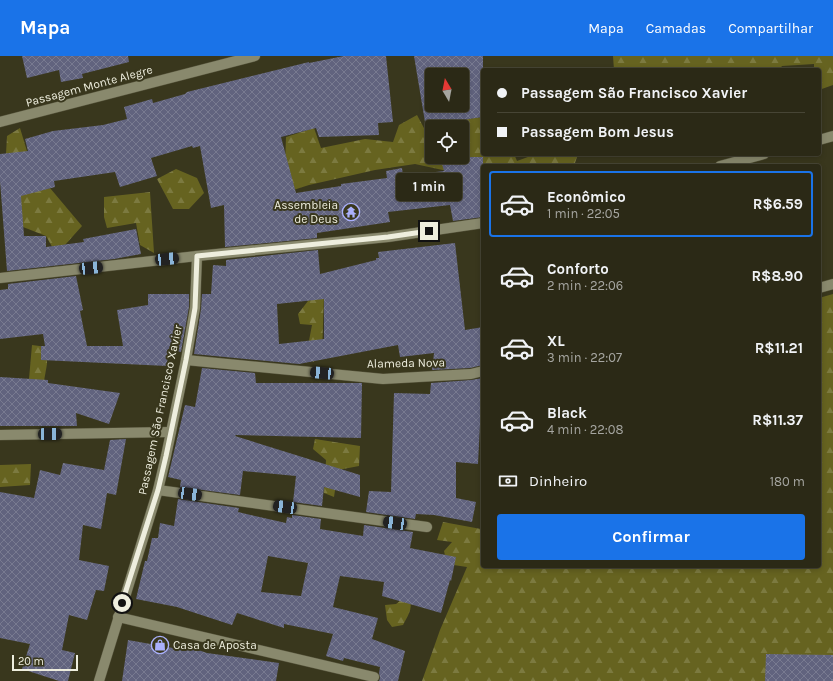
<!DOCTYPE html>
<html lang="pt">
<meta charset="utf-8">
<style>
body{margin:0;font-family:Karla,sans-serif;background:#33311f;color:#f1f3f6;height:100vh;display:flex;flex-direction:column;font-size:15px;white-space:nowrap}
*{box-sizing:border-box;margin:0}
p{font-size:13px;color:#a6a6a1}
.icon{flex:none;width:22px;height:22px;fill:none;stroke:currentColor;stroke-width:2;stroke-linecap:round;stroke-linejoin:round}
.map{position:relative;flex:1;overflow:hidden}
.side{position:absolute;left:481px;top:108px;width:340px;height:404px;display:flex;flex-direction:column;background:#2b2916;border-radius:4px;box-shadow:0 2px 6px #0003,0 0 0 1px #474535}
.side>*{flex:none}
.guide{position:absolute;left:481px;top:12px;width:340px;height:88px;border-radius:4px;box-shadow:0 2px 6px #0003,0 0 0 1px #474535;display:grid;align-content:center;height:88px;padding:0 16px;background:#2b2916}
.needle{width:26px;rotate:350deg}
.fabs{position:absolute;left:425px;top:12px;display:grid;gap:8px}
.fabs a{display:grid;place-items:center;width:44px;height:44px;border-radius:4px;background:#2b2916;box-shadow:0 2px 6px #0003,0 0 0 1px #474535;font-size:20px}
.scale{position:absolute;left:12px;bottom:10px;width:66px;box-sizing:border-box;padding-left:4px;border:2px solid #eeeede;border-top:0;font-size:11px;line-height:14px;white-space:nowrap;color:#eeeede;-webkit-text-stroke:3px #39371d;paint-order:stroke}
.end{position:absolute;width:18px;height:18px;margin:-9px;border:5px solid #eeeede;background:#111;box-shadow:0 0 0 2px #111}
.from{border-radius:50%}
.bubble{position:absolute;height:28px;border-radius:4px;background:#2b2916;box-shadow:0 2px 6px #0003,0 0 0 1px #474535;font-size:13px;font-weight:700;line-height:28px;text-align:center}
.car{position:absolute;width:12px;height:24px;margin:-12px -6px;border-radius:5px;box-shadow:0 0 3px 1px #0007;background:linear-gradient(#222 24%,#8ab4d8 0 40%,#222 0 76%,#8ab4d8 0 86%,#222 0)}
.guide b{display:flex;align-items:center;gap:14px;height:38px;font-size:15px}
.guide b+b{border-top:1px solid #474535}
.guide i{width:10px;height:10px;background:#f1f3f6}
ul{padding:7px 0 0;list-style:none}
li{display:flex;align-items:center;gap:12px;height:66px;margin:0 8px 6px;padding:0 8px;border:2px solid transparent;border-radius:4px}
li div{flex:1}
li b{display:block;font-size:15px}
li em{font-style:normal;font-weight:700}
li.on{border-color:#1a73e8}
li>.icon{width:36px;height:36px;stroke-width:1.5}
.pay{display:flex;align-items:center;gap:10px;height:44px;padding:0 16px;font-size:15px}
.pay p{margin-inline-start:auto}
.cta{display:flex;gap:8px;margin-top:auto;padding:8px 16px}
.cta a{flex:1;height:46px;border-radius:4px;background:#1a73e8;color:#fff;font-size:16px;font-weight:700;line-height:46px;text-align:center}
header{display:flex;align-items:center;gap:24px;box-sizing:border-box;height:56px;padding:0 20px;background:#1a73e8;color:#fff}
header strong{font-size:19px}
nav{display:flex;gap:22px;margin-inline-start:auto;font-size:14px}
.map>svg:first-child{display:block}
.forest{fill:url(#forest-firs)}
.building{fill:url(#building-cross-hatch);fill-rule:evenodd}
.lines{fill:none;stroke-linecap:round;stroke-linejoin:round}
.minor-casing{stroke:#56543c;stroke-width:11}
.minor{stroke:#89896d;stroke-width:10}
.route{stroke:#eeeede;stroke-width:5}
.labels{text-anchor:middle;stroke-width:4;stroke-linejoin:round;paint-order:stroke}
.street-label{font-size:12px;fill:#eeeede;stroke:#39371d}
.poi-label{font-size:12px;fill:#eeeede;stroke:#39371d;text-anchor:end}
</style>
<header>
<strong>Mapa</strong>
<nav><a>Mapa</a><a>Camadas</a><a>Compartilhar</a></nav>
</header>
<div class="map">
<svg width="833" height="625" viewBox="0 0 833 625">
<defs>
<pattern id="forest-firs" width="22" height="20" patternUnits="userSpaceOnUse"><rect width="22" height="20" fill="#666320"/><path d="M5 1l3.5 6h-7zM16 11l3.5 6h-7z" fill="#7c7a40"/></pattern>
<pattern id="building-cross-hatch" width="8" height="8" patternUnits="userSpaceOnUse"><rect width="8" height="8" fill="#61637e"/><path d="M0 0l8 8M0 8l8-8" fill="none" stroke="#787a90"/></pattern>
</defs>
<rect width="100%" height="100%" fill="#39371d"/>
<g class="forest">
<polygon points="613,0 833,0 833,29 819,34 819,14 814,14 814,8 782,10 779,14 614,14"/>
<polygon points="417,59 432,87 432,101 462,101 462,95 469,93 466,63 483,61 483,98 514,98 517,105 536,98 580,98 577,101 574,110 483,110 461,118 415,108 375,114 309,129 284,137 286,81 314,72 321,92 365,83 393,86 399,69"/>
<polygon points="20,72 39,135 50,132 82,170 65,189 59,203 46,180 23,171 6,98 7,80"/>
<polygon points="176,113 197,122 204,137 189,153 173,153 157,123"/>
<polygon points="150,136 154,197 140,189 136,167 107,172 104,161 104,141"/>
<polygon points="324,237 322,300 313,306 308,290 312,269 300,268 298,258 308,245"/>
<polygon points="833,238 833,625 422,625 440,574 467,511 447,508 444,495 452,486 437,484 443,466 481,473 483,458 483,510 819,510 819,242"/>
<polygon points="32,289 47,291 47,308 44,325 29,323"/>
<polygon points="315,383 360,390 359,410 338,414 334,441 324,437 326,404 313,393"/>
<polygon points="31,408 30,429 0,431 0,409"/>
<path d="M409 538C413 552 410 556 403 569L392 571 387 564 385 549 396 548Z"/>
</g>
<g class="building">
<polygon points="22,0 128,0 129,6 82,18 83,22 61,26 59,14 27,22"/>
<path d="M344 0H386L393 66 378 67 379 79 319 81 316 72 281 81 296 137 341 130V128L387 122 386 115 402 112 403 120 444 115 440 101H462V71H432L431 65 425 66 414 0H483V61L461 64 470 101H483V161L453 165 450 149 388 156 390 166 317 177V182L225 191 224 149 211 152 200 90 193 92 192 90 151 102 157 120 120 131 115 116 54 125 55 131 21 140 24 180H46V191L84 186 83 183 136 173 141 198 114 203 7 215 0 125V98L28 95 25 83 53 75 103 69 127 63 124 51 152 43 153 47 185 38 187 36 309 6V7ZM432 19H462V49H432Z"/>
<path d="M455 187 465 274 483 271V309L470 312 432 314 434 297 400 301 398 289 299 308 194 298 201 253 202 238H211L213 209 226 210V204L318 194 320 218 376 204V202H379L378 196ZM324 243V283L279 288 277 248Z"/>
<polygon points="76,220 83,254 80,255 87,290 123,290 117,254 148,249 148,238 189,238 189,251 181,296 168,293 167,310 41,304 41,290 45,290 43,278 0,283 0,234 8,233 8,228"/>
<polygon points="202,312 255,317 256,327 362,327 361,382 236,379 235,380 360,419 360,441 324,431 322,450 293,446 296,420 243,415 240,439 180,431 181,424 168,421 185,349 195,351"/>
<polygon points="0,321 48,324 48,327 120,337 109,368 76,357 77,370 0,370"/>
<polygon points="483,322 483,348 481,349 478,408 456,406 456,442 476,446 472,466 434,459 416,458 415,463 366,456 369,435 391,436 394,337 430,338 431,327 471,324"/>
<polygon points="126,383 116,439 107,437 101,473 83,469 79,504 109,510 104,535 96,534 87,564 69,559 62,594 75,597 68,625 59,625 22,613 30,588 0,582 0,436 34,442 40,414 60,419 63,407 104,414 110,384"/>
<path d="M178 443 239 452 238 456 286 467 287 461 292 462V459L321 463 320 473 363 480 364 469 413 476 410 492 456 501 451 525 450 524 441 557 382 540 384 526 340 520 333 551 378 562 372 583 405 595 398 625H379L380 622 379 617 380 611 344 602 343 605 326 600 333 578 284 568V572L237 557 232 569 177 551 136 543 145 505H147L152 482H158L160 467 174 470ZM268 500 308 507 301 540 261 536Z"/>
<polygon points="128,584 173,592 175,586 207,597 279,607 276,625 122,625"/>
<polygon points="766,598 833,599 833,625 765,625"/>
</g>
<g class="lines">
<defs>
<g id="minor">
<polyline points="0,66 255,0"/>
<polyline points="819,84 833,80"/>
<polyline points="720,110 764,98"/>
<polyline points="0,222 197,200 388,181 483,167"/>
<polyline points="819,232 833,228"/>
<polyline points="186,304 383,323 471,318 483,315"/>
<polyline points="0,379 171,376"/>
<polyline points="158,434 427,471"/>
<polyline points="118,561 374,621"/>
<polyline points="99,625 158,434 166,400 186,304 195,252 197,200"/>
</g>
</defs>
<use href="#minor" class="minor-casing"/>
<use href="#minor" class="minor"/>
</g>
<g class="lines">
<polyline class="route" points="122,547 158,434 166,400 186,304 195,252 197,200 388,181 429,175"/>
</g>
<defs>
<symbol id="temple-ring" viewBox="-11 -11 22 22"><circle r="9.5" fill="#39371d" stroke="#aab0fb" stroke-width="1.5"/><path d="M0-6L5-2H3V0L6.5 2.5H4V6H1.5V3h-3V6H-4V2.5H-6.5L-3 0V-2H-5Z" fill="#aab0fb"/></symbol>
<symbol id="shop-ring" viewBox="-11 -11 22 22"><circle r="9.5" fill="#39371d" stroke="#aab0fb" stroke-width="1.5"/><path d="M-5-2.5h2.3a2.7 3.5 0 0 1 5.4 0H5L5.5 6h-11ZM-1.5-2.5h3a1.5 2.3 0 0 0-3 0Z" fill="#aab0fb"/></symbol>
</defs>
<g fill-rule="evenodd">
<use href="#temple-ring" x="341" y="146" width="20" height="20"/>
<use href="#shop-ring" x="150" y="579" width="20" height="20"/>
</g>
<g class="labels">
<g class="street-label">
<text transform="translate(89 30) rotate(-15)" y="4">Passagem Monte Alegre</text>
<text transform="translate(406 307) rotate(-1)" y="4">Alameda Nova</text>
<text transform="translate(160 354) rotate(-78)" y="4">Passagem São Francisco Xavier</text>
</g>
<g class="poi-label">
<text x="338" y="153">Assembleia<tspan x="338" dy="14">de Deus</tspan></text>
<text x="173" y="593" text-anchor="start">Casa de Aposta</text>
</g>
</g>
</svg>
<div class="fabs">
<a><svg class="needle" viewBox="-14 -14 28 28"><path d="M0-13l5 13h-10z" fill="#e53935"/><path d="M0 13l5-13h-10z" fill="#a6a6a1"/></svg></a>
<a><svg class="icon" aria-label="locate" viewBox="0 0 24 24"><circle cx="12" cy="12" r="6"/><path d="M12 2v4M12 18v4M2 12h4M18 12h4"/></svg></a>
</div>
<div class="scale">20 m</div>
<i class="end from" style="left:122px;top:547px"></i>
<i class="end" style="left:429px;top:175px"></i>
<div class="bubble" style="left:396px;top:117px;width:66px">1 min</div>
<i class="car" style="left:167px;top:203px;rotate:84deg"></i>
<i class="car" style="left:91px;top:212px;rotate:84deg"></i>
<i class="car" style="left:322px;top:317px;rotate:275deg"></i>
<i class="car" style="left:50px;top:378px;rotate:89deg"></i>
<i class="car" style="left:190px;top:438px;rotate:98deg"></i>
<i class="car" style="left:285px;top:451px;rotate:278deg"></i>
<i class="car" style="left:395px;top:467px;rotate:278deg"></i>
<div class="guide">
<b><i class="from"></i>Passagem São Francisco Xavier</b>
<b><i></i>Passagem Bom Jesus</b>
</div>
<section class="side">
<ul>
<li class="on"><svg class="icon" aria-label="car" viewBox="0 0 24 24"><path d="M5 17H2v-5l4-1 3-4h7l3 4 3 1v5h-3M9 17h6M6 11h13"/><circle cx="7" cy="17" r="2"/><circle cx="17" cy="17" r="2"/></svg><div><b>Econômico</b><p>1 min · 22:05</p></div><em>R$6.59</em></li>
<li><svg class="icon" aria-label="car" viewBox="0 0 24 24"><path d="M5 17H2v-5l4-1 3-4h7l3 4 3 1v5h-3M9 17h6M6 11h13"/><circle cx="7" cy="17" r="2"/><circle cx="17" cy="17" r="2"/></svg><div><b>Conforto</b><p>2 min · 22:06</p></div><em>R$8.90</em></li>
<li><svg class="icon" aria-label="car" viewBox="0 0 24 24"><path d="M5 17H2v-5l4-1 3-4h7l3 4 3 1v5h-3M9 17h6M6 11h13"/><circle cx="7" cy="17" r="2"/><circle cx="17" cy="17" r="2"/></svg><div><b>XL</b><p>3 min · 22:07</p></div><em>R$11.21</em></li>
<li><svg class="icon" aria-label="car" viewBox="0 0 24 24"><path d="M5 17H2v-5l4-1 3-4h7l3 4 3 1v5h-3M9 17h6M6 11h13"/><circle cx="7" cy="17" r="2"/><circle cx="17" cy="17" r="2"/></svg><div><b>Black</b><p>4 min · 22:08</p></div><em>R$11.37</em></li>
</ul>
<div class="pay"><svg class="icon" aria-label="cash" viewBox="0 0 24 24"><path d="M3 7h18v10H3z"/><circle cx="12" cy="12" r="2"/></svg>Dinheiro<p>180 m</p></div>
<div class="cta"><a>Confirmar</a></div>
</section>
</div>
